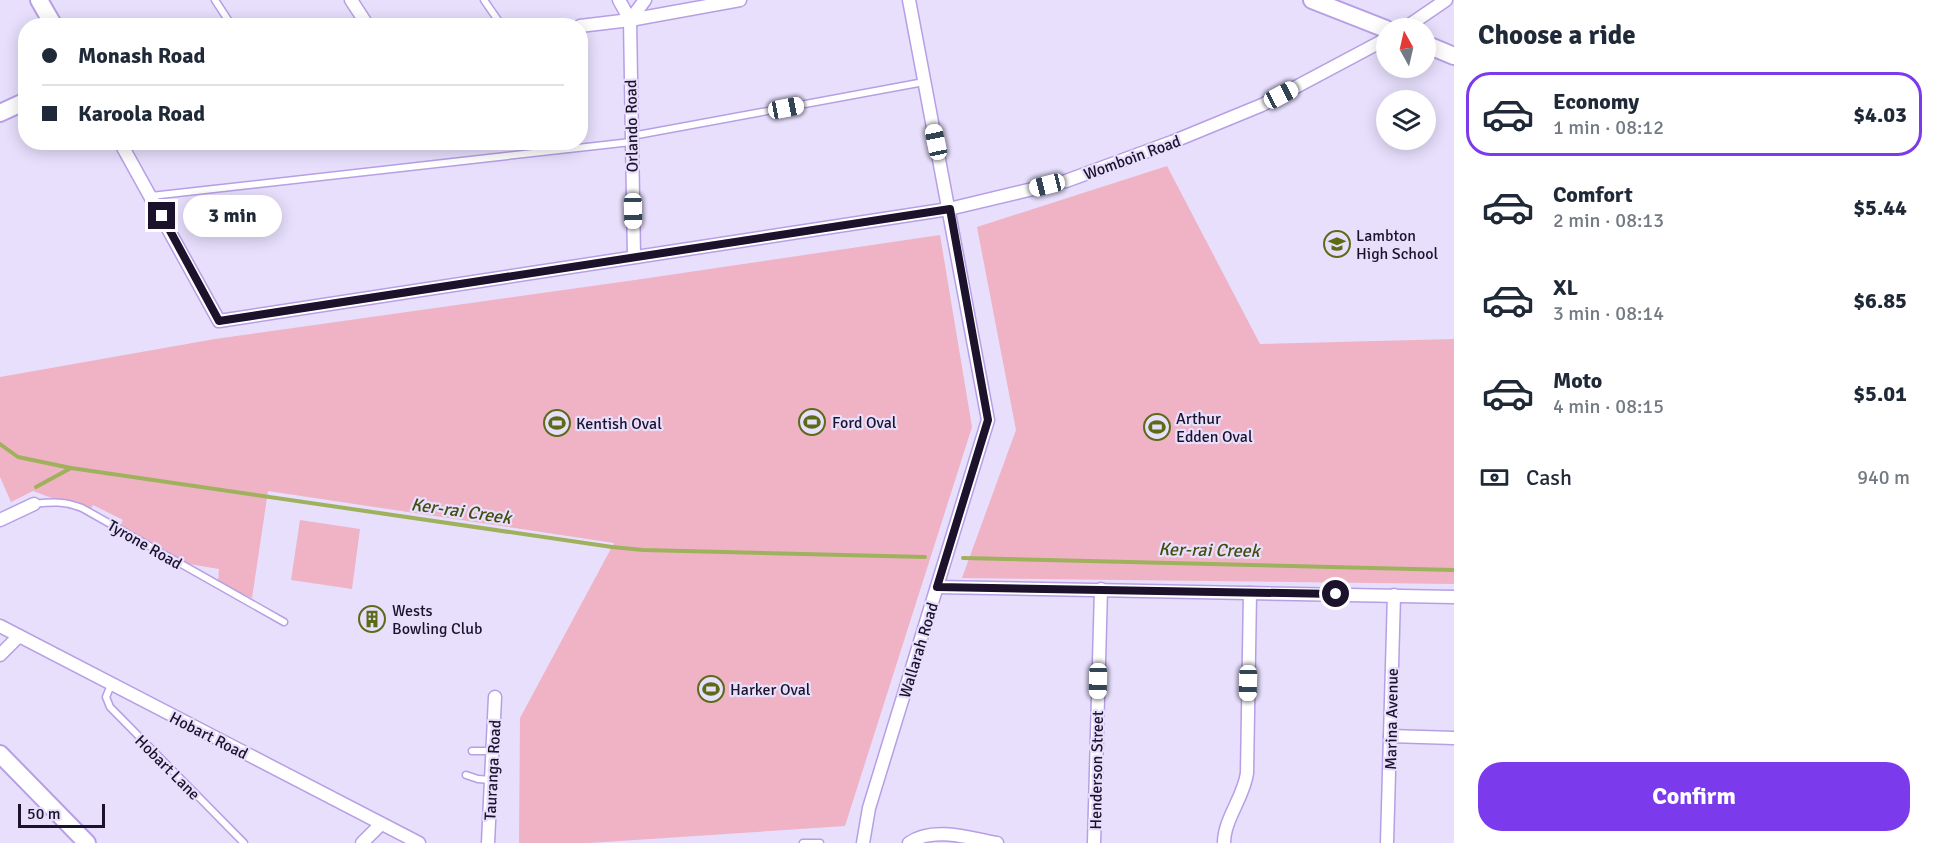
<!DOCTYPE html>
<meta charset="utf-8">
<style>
body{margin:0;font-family:Signika,sans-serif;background:#f2f2f3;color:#1f2937;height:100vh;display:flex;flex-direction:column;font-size:22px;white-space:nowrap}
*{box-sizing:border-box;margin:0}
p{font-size:20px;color:#747a83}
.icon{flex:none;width:33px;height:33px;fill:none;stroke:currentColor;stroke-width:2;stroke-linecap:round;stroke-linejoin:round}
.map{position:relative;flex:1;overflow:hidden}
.drawer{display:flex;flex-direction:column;background:#fff;width:480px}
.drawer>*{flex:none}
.banner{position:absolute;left:18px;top:18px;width:570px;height:132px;border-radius:24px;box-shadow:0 3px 15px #0003;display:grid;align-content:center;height:132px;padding:0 24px;background:#fff}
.needle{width:39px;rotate:352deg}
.fabs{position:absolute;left:1376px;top:18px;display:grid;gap:12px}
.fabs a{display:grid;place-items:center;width:60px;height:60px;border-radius:50%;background:#fff;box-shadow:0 3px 15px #0003;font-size:30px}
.scale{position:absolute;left:18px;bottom:15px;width:87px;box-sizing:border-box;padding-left:6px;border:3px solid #1c122c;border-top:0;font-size:16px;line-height:21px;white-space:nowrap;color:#1c122c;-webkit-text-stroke:4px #e7dffc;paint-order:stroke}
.end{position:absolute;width:27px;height:27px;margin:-14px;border:8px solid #1c122c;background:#fff;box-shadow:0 0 0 3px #fff}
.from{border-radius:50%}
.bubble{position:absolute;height:42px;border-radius:21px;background:#fff;box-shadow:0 3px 15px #0003;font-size:20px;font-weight:700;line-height:42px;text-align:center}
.car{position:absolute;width:18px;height:36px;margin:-18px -9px;border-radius:8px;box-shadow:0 0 4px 2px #0007;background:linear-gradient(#fff 24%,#345 0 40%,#fff 0 76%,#345 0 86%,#fff 0)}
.banner b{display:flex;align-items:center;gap:21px;height:57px;font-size:22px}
.banner b+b{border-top:2px solid #e0e1e3}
.banner i{width:15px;height:15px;background:#1f2937}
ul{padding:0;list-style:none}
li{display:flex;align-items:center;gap:18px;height:84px;margin:0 12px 9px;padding:0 12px;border:3px solid transparent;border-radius:24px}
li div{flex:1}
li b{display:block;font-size:22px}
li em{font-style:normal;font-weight:700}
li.on{border-color:#7c3aed}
li>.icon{width:54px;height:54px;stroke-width:1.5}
h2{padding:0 24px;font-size:27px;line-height:72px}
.pay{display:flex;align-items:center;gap:15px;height:66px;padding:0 24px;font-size:22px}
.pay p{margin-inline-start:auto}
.button{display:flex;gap:12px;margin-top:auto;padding:12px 24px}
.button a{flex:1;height:69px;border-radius:24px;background:#7c3aed;color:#fff;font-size:24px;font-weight:700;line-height:69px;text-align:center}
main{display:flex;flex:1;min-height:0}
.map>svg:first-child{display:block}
.park{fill:#efb3c5}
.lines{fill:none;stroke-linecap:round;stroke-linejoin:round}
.stream{stroke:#9fb15d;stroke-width:4}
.lane-casing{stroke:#b79fe5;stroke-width:9}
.street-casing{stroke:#b79fe5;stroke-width:15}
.secondary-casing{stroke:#b79fe5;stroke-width:20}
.lane{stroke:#fff;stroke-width:6}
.street{stroke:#fff;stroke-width:12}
.secondary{stroke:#fff;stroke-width:16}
.route{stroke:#1c122c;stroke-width:8}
.labels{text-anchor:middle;stroke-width:4.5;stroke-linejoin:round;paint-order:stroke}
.street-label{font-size:16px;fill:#1c122c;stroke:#e7dffc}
.poi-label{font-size:16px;fill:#1c122c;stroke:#e7dffc;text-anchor:start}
.water-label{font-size:18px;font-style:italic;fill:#424d0e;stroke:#e7dffc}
</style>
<main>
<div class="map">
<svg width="1454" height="843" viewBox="0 0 1454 843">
<rect width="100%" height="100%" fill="#e7dffc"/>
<g class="park">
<polygon points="1167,166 1260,344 1454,339 1454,584 962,578 1016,430 977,227"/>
<polygon points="940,235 972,427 845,826 589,843 519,843 520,718 614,543 268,491 252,598 218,584 219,569 171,561 163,556 166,550 120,526 123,520 93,505 89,512 33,491 11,502 0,477 0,377 215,339 635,280"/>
<polygon points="300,520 360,529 352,589 291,580"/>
</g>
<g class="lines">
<g class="stream">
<polyline points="0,444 18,457 71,468 612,547 643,550 925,557"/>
<polyline points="36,487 71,468"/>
<polyline points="963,558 1454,570"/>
</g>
<defs>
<g id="lane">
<polyline points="215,0 232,26"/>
<polyline points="484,0 502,26"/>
<polyline points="632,136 924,82"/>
<polyline points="151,196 631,142"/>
<path d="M34 504C52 502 65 501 82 508L284 622"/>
<polyline points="111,685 106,697 110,707 244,843"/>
<polyline points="472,751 492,751"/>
<polyline points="466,775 478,779 491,780"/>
<polyline points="803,843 820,843"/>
</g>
<g id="street">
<polyline points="351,0 368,26"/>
<polyline points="619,0 630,20"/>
<polyline points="580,26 630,20 740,0"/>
<polyline points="1405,28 1446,0"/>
<polyline points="120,142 219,321 949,209 1066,181 1172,142 1262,105 1386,39"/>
<polyline points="634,257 630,20 645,0"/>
<polyline points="0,520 34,504"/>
<polyline points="937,587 1454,597"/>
<polyline points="0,626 419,843"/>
<polyline points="0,655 19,636"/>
<polyline points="1390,736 1454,738"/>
<polyline points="362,843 381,824"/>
<polyline points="488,843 495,697"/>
<polyline points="863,843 869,808 988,420 909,0"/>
<path d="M909 843C933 826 970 838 997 843"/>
<polyline points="1094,843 1101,589"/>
<path d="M1224 843C1224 819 1244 797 1247 773L1250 593"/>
<polyline points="1387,843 1394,595"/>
</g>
<g id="secondary">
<polyline points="39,0 54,26"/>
<polyline points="1312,0 1386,29"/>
<polyline points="1425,44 1454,56"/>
<polyline points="0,113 26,101"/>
<polyline points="0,754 87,843"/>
</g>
</defs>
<use href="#lane" class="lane-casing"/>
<use href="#street" class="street-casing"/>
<use href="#secondary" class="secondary-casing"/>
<use href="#lane" class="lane"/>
<use href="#street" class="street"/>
<use href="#secondary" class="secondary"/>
</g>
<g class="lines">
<polyline class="route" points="162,216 219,321 950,209 988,420 937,587 1336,594"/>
</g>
<defs>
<symbol id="school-ring" viewBox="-11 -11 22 22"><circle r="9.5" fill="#e7dffc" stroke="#5c6b15" stroke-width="1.5"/><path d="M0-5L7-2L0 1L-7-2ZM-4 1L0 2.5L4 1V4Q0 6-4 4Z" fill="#5c6b15"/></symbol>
<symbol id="stadium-ring" viewBox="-11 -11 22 22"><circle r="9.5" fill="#e7dffc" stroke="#5c6b15" stroke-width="1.5"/><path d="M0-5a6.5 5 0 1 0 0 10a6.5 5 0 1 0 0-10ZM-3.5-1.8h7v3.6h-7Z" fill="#5c6b15"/></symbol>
<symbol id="building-ring" viewBox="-11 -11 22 22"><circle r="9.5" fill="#e7dffc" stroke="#5c6b15" stroke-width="1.5"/><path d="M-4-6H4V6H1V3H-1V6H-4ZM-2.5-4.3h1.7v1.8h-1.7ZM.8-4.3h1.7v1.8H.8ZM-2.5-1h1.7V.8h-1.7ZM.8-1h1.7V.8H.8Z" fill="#5c6b15"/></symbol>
</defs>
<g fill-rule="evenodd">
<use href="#school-ring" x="1322" y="229" width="30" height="30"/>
<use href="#stadium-ring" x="797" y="407" width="30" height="30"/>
<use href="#stadium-ring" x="542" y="408" width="30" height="30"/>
<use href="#stadium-ring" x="1142" y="412" width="30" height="30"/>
<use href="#building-ring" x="357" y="604" width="30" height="30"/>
<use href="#stadium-ring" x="696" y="674" width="30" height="30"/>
</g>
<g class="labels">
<g class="street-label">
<text transform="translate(631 126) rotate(-91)" y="6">Orlando Road</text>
<text transform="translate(1132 157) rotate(-20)" y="6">Womboin Road</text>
<text transform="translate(145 544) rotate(30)" y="6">Tyrone Road</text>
<text transform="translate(918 650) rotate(-73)" y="6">Wallarah Road</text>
<text transform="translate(1391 719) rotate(-89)" y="6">Marina Avenue</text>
<text transform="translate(209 735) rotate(27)" y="6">Hobart Road</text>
<text transform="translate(168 767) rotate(45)" y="6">Hobart Lane</text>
<text transform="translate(492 770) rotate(-87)" y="6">Tauranga Road</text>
<text transform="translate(1096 770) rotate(-89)" y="6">Henderson Street</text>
</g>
<g class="poi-label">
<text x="1356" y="241">Lambton<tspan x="1356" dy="18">High School</tspan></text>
<text x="1176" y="424">Arthur<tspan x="1176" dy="18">Edden Oval</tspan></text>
<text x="832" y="428">Ford Oval</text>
<text x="576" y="429">Kentish Oval</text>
<text x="392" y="616">Wests<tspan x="392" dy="18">Bowling Club</tspan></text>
<text x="730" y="695">Harker Oval</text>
</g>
<g class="water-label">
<text transform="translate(461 511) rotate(8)" y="6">Ker-rai Creek</text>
<text transform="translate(1209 550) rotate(1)" y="6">Ker-rai Creek</text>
</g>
</g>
</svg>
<div class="fabs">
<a><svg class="needle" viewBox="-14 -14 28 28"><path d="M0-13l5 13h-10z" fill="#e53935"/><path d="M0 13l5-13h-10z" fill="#747a83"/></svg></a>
<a><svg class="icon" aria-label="layers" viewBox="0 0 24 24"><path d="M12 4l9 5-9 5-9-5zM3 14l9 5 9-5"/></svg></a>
</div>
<div class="scale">50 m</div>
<i class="end from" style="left:1336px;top:594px"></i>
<i class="end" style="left:162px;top:216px"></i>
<div class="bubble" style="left:183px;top:195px;width:99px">3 min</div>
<i class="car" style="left:1281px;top:95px;rotate:62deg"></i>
<i class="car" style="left:786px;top:108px;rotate:79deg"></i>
<i class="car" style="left:936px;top:142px;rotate:348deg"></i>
<i class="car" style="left:1047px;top:185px;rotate:256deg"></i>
<i class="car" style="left:633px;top:211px;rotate:179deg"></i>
<i class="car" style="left:1098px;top:681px;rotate:181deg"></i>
<i class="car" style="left:1248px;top:683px;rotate:181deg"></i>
<div class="banner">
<b><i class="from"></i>Monash Road</b>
<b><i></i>Karoola Road</b>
</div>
</div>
<section class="drawer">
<h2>Choose a ride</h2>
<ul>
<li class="on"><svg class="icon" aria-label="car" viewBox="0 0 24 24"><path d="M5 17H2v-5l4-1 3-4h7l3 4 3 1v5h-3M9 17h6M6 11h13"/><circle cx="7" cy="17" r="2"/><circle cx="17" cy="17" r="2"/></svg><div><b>Economy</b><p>1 min · 08:12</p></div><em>$4.03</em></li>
<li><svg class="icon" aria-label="car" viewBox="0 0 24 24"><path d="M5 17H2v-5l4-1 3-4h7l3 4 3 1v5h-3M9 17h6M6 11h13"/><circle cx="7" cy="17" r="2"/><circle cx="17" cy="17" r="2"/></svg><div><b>Comfort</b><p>2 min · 08:13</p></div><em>$5.44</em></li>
<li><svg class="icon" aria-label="car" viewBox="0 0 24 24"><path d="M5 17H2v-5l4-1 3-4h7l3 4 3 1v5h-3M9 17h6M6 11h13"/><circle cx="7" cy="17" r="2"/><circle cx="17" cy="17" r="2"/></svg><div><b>XL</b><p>3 min · 08:14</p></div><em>$6.85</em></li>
<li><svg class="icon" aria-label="car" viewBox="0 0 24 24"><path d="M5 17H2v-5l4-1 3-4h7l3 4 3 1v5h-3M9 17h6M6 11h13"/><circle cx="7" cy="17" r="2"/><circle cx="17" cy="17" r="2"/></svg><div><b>Moto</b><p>4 min · 08:15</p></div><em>$5.01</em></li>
</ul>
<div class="pay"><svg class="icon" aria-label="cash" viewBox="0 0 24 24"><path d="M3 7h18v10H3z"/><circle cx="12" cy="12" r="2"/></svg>Cash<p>940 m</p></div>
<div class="button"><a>Confirm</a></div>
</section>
</main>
